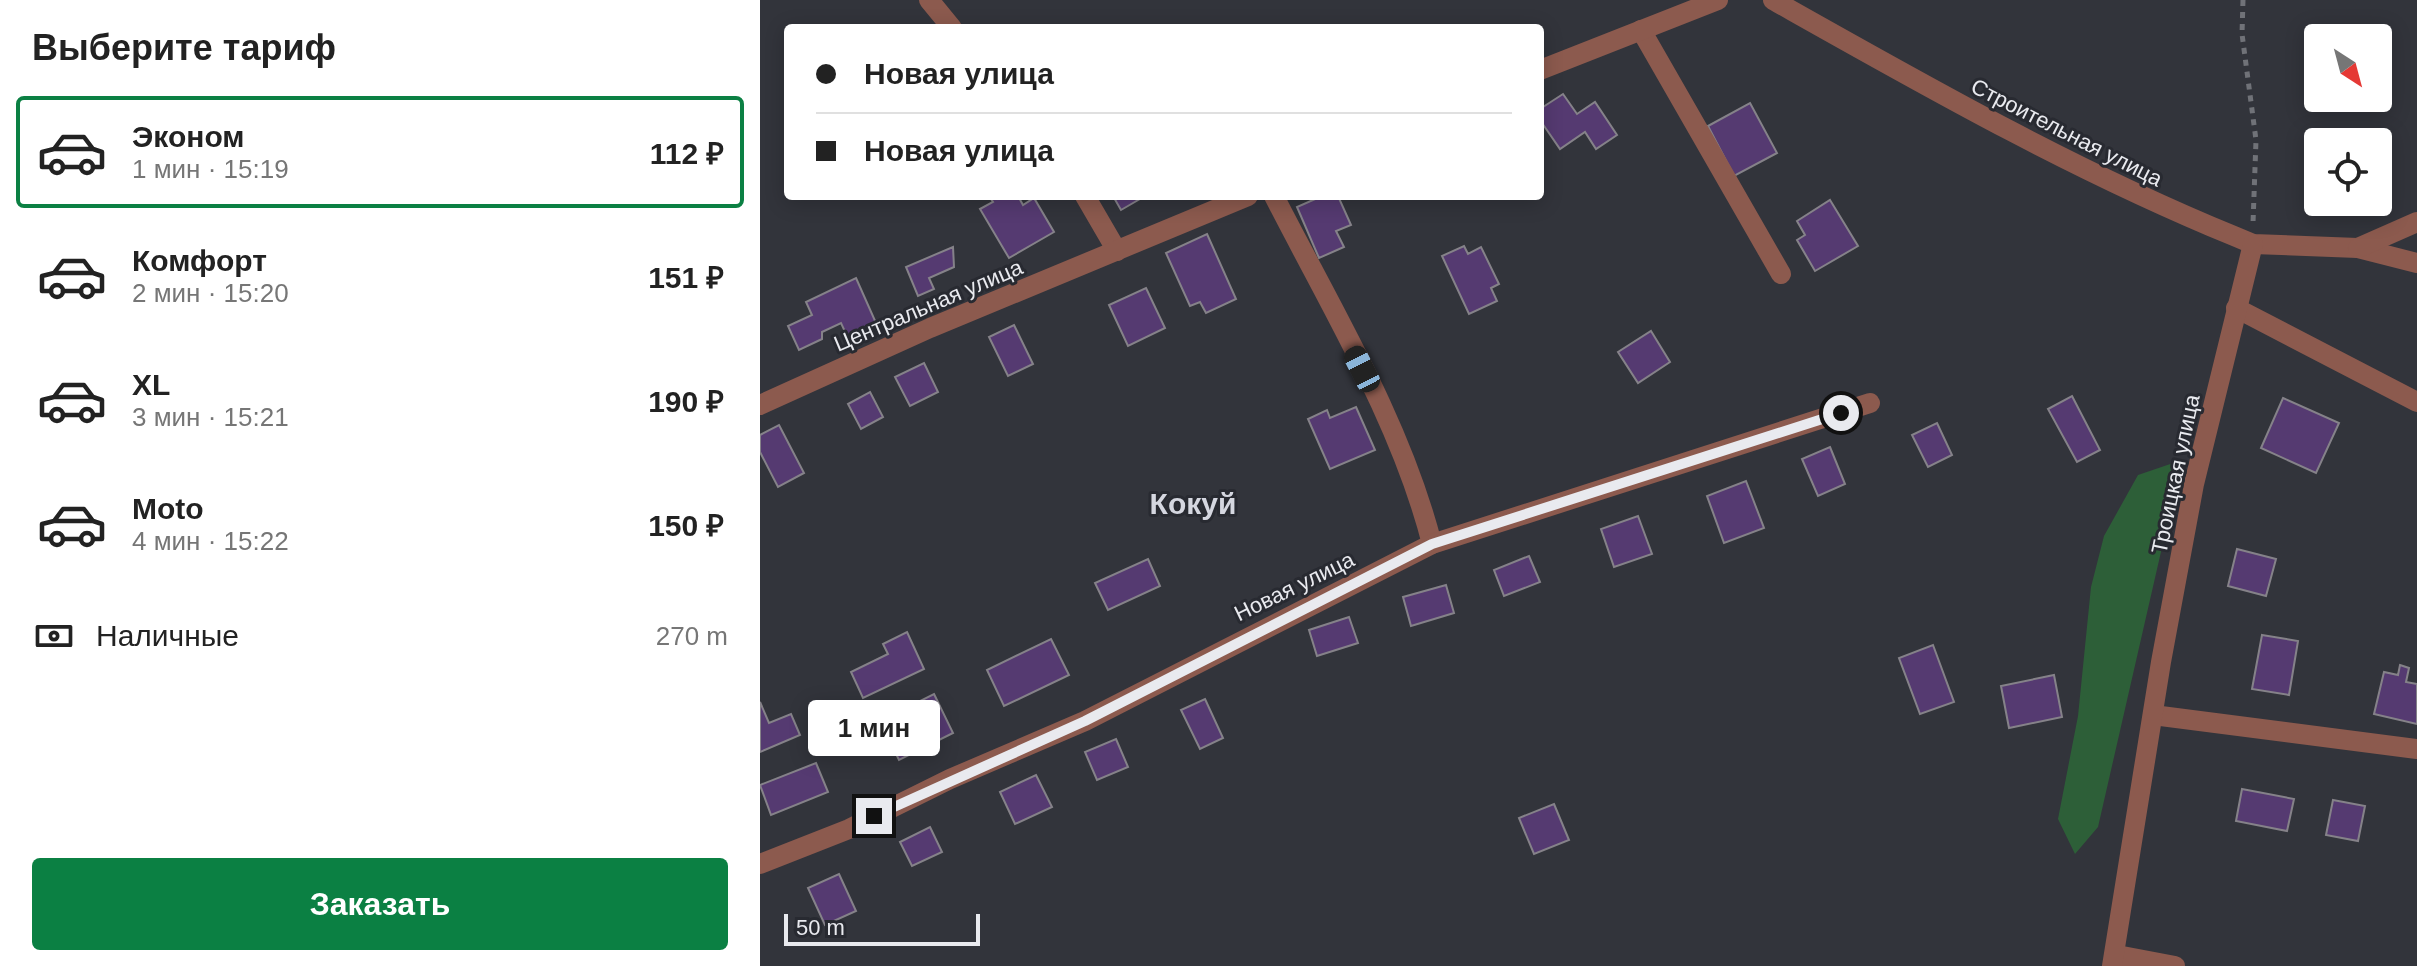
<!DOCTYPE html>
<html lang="ru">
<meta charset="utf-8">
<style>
body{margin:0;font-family:Arial,sans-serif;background:#f6f6f6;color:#222;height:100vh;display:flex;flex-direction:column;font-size:30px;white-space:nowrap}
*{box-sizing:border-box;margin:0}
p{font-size:26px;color:#767676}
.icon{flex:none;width:44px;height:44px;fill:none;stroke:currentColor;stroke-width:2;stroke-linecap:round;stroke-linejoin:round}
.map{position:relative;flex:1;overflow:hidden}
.panel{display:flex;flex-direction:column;background:#fff;width:760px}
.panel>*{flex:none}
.banner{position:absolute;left:24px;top:24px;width:760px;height:176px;border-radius:8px;box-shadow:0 4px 20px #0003;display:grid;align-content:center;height:176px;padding:0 32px;background:#fff}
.needle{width:52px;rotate:144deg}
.controls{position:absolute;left:1544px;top:24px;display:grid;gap:16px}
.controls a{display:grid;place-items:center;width:88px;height:88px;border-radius:8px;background:#fff;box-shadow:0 4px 20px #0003;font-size:40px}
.scale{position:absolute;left:24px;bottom:20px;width:196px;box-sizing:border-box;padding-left:8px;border:4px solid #e9eaef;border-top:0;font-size:22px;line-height:28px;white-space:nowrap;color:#e9eaef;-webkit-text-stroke:6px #282a31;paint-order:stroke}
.end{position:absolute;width:36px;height:36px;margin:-18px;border:10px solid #e9eaef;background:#111;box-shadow:0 0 0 4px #111}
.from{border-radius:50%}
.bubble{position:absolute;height:56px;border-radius:8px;background:#fff;box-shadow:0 4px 20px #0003;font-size:26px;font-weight:800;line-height:56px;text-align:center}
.car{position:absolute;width:24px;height:48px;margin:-24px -12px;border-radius:10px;box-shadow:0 0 6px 2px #0007;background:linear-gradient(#222 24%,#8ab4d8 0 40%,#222 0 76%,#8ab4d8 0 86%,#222 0)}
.banner b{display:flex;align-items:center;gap:28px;height:76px;font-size:30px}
.banner b+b{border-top:2px solid #e0e0e0}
.banner i{width:20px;height:20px;background:#222}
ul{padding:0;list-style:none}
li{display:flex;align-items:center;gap:24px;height:112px;margin:0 16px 12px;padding:0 16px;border:4px solid transparent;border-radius:8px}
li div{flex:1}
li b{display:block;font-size:30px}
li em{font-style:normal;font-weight:800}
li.on{border-color:#0b8043}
li>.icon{width:72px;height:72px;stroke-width:1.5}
h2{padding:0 32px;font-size:36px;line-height:96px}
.pay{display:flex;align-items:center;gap:20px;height:88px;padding:0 32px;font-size:30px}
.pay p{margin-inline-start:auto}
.button{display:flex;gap:16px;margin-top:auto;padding:16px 32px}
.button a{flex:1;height:92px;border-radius:8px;background:#0b8043;color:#fff;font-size:32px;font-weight:800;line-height:92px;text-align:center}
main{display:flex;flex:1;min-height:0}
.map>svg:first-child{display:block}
.green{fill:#2d5f38}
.building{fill:#553a71;stroke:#858289;stroke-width:2}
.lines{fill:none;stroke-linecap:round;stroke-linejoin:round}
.path{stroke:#707278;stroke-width:5;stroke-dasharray:6 6;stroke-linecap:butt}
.minor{stroke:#8c5a4e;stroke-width:20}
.route{stroke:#e9eaef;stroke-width:10}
.labels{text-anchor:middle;stroke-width:6;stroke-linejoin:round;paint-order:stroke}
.street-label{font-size:22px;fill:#e9eaef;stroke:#282a31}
.district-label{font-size:30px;font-weight:bold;fill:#d5d7e0;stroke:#282a31}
</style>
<main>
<section class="panel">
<h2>Выберите тариф</h2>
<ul>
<li class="on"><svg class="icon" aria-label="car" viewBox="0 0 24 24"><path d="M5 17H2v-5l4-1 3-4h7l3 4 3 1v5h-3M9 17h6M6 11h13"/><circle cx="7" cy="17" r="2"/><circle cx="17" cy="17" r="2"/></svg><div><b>Эконом</b><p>1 мин · 15:19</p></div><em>112 ₽</em></li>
<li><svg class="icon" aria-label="car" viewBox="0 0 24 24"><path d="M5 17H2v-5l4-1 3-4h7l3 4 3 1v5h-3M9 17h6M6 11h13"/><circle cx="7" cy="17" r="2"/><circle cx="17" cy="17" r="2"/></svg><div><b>Комфорт</b><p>2 мин · 15:20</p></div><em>151 ₽</em></li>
<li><svg class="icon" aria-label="car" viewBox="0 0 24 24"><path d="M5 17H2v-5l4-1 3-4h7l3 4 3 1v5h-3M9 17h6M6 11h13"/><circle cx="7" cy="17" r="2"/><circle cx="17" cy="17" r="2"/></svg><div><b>XL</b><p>3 мин · 15:21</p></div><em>190 ₽</em></li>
<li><svg class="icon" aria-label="car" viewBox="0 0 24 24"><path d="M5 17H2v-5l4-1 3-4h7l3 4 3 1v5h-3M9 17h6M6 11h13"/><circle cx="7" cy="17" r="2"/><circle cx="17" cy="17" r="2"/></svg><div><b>Moto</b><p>4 мин · 15:22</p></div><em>150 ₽</em></li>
</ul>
<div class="pay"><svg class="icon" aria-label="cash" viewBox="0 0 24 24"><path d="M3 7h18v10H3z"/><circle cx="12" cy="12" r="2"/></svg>Наличные<p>270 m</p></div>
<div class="button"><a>Заказать</a></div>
</section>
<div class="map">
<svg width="1657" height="966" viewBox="0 0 1657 966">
<rect width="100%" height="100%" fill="#32343b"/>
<polygon class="green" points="1422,460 1338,827 1315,854 1298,819 1318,716 1331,587 1344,536 1378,475"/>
<g class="building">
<polygon points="803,94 817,114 835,102 857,135 836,149 825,132 800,149 780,120 780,109"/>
<polygon points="990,103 1017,153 974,176 948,126"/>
<polygon points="229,196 258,196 263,205 274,198 294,232 249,258 220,209 233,202"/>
<polygon points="353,196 385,196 361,210"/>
<polygon points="562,196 578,196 591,225 576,231 584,247 559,258 537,207"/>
<polygon points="1070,200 1098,246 1055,271 1037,240 1045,235 1037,221"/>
<polygon points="447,234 476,299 446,313 440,302 430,306 406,253"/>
<polygon points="704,246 708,254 721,247 739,284 731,288 737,301 709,314 682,256"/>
<polygon points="193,247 194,267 169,278 174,289 158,296 146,267"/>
<polygon points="96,278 116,323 87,336 81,323 62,332 62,339 39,350 28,326 52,315 46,302"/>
<polygon points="386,288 405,328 368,346 349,305"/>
<polygon points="254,325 273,364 248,376 229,337"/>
<polygon points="891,331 910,362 878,383 858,352"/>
<polygon points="164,363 178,392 150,406 135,377"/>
<polygon points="110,392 123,417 101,429 88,404"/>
<polygon points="1312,396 1340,450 1317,462 1288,409"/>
<polygon points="1523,398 1579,423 1556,473 1501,448"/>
<polygon points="596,407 615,450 570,469 548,419 567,410 570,418"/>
<polygon points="1177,423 1192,455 1168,467 1152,435"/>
<polygon points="19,425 44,473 18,487 0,452 0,435"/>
<polygon points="1070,447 1085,484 1058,496 1042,459"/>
<polygon points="986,481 1004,528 964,543 947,496"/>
<polygon points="878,516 892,554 854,567 841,529"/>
<polygon points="1477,549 1516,559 1506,596 1468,586"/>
<polygon points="769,556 780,582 744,596 734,570"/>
<polygon points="388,559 400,586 348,610 335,583"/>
<polygon points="686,585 694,613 651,626 643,597"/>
<polygon points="589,617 598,643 557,656 549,630"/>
<polygon points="147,632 164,669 103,698 91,672 128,654 123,644"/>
<polygon points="1502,635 1538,641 1529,695 1492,689"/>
<polygon points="291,639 309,675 244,706 227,670"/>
<polygon points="1173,645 1194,702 1160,714 1139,658"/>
<polygon points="1640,665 1649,668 1646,682 1657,684 1657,724 1614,714 1624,672 1638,675"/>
<polygon points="1294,675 1302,717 1249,728 1241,686"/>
<polygon points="174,694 193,733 139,760 120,721"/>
<polygon points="445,699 463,738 440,749 421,710"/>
<polygon points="0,702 9,723 31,714 40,735 0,752"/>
<polygon points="356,739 368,767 337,780 325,752"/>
<polygon points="56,763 68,792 11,815 0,785"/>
<polygon points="276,775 292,807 255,824 240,792"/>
<polygon points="1482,789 1534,799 1527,831 1476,821"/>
<polygon points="1573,800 1605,806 1598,841 1566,835"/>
<polygon points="794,804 809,840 774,854 759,818"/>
<polygon points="170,827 182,852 152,866 140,842"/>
<polygon points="79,874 96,911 65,925 48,888"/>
</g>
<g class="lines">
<polyline class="path" points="1483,0 1482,34 1496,140 1493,223"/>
<g class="minor">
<polyline points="169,0 192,28"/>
<path d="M1013 0C1164 85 1313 170 1474 236L1493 244 1598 248 1657 263"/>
<polyline points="881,30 1021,274"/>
<polyline points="780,70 958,0"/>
<polyline points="325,196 357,251"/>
<path d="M514 196C571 308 641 422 672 544"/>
<polyline points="1598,248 1657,222"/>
<polyline points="1476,308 1657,402"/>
<polyline points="0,405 170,328 488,196"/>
<polyline points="1393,715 1657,749"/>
<polyline points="0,864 89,829 190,779 325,721 672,544 1110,403"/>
<polyline points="1357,955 1415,966"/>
<polyline points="1352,966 1401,662 1434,484 1493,244"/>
</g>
</g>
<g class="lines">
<polyline class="route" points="114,816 325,721 672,544 1081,413"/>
</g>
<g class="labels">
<g class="street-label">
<text transform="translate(1307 132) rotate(27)" y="8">Строительная улица</text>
<text transform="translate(168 305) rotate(-23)" y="8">Центральная улица</text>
<text transform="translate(1415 474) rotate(-78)" y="8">Троицкая улица</text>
<text transform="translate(534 586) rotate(-26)" y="8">Новая улица</text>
</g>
<g class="district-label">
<text x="433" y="514">Кокуй</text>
</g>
</g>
</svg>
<div class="controls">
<a><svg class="needle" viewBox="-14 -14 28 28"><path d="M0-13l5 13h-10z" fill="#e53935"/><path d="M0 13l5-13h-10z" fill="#767676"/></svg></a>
<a><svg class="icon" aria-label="locate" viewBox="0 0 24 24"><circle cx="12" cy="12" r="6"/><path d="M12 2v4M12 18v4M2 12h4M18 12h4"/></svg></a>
</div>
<div class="scale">50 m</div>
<i class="end from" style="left:1081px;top:413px"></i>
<i class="end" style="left:114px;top:816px"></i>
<div class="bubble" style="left:48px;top:700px;width:132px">1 мин</div>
<i class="car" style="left:602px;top:369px;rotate:333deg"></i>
<div class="banner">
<b><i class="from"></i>Новая улица</b>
<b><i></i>Новая улица</b>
</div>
</div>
</main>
